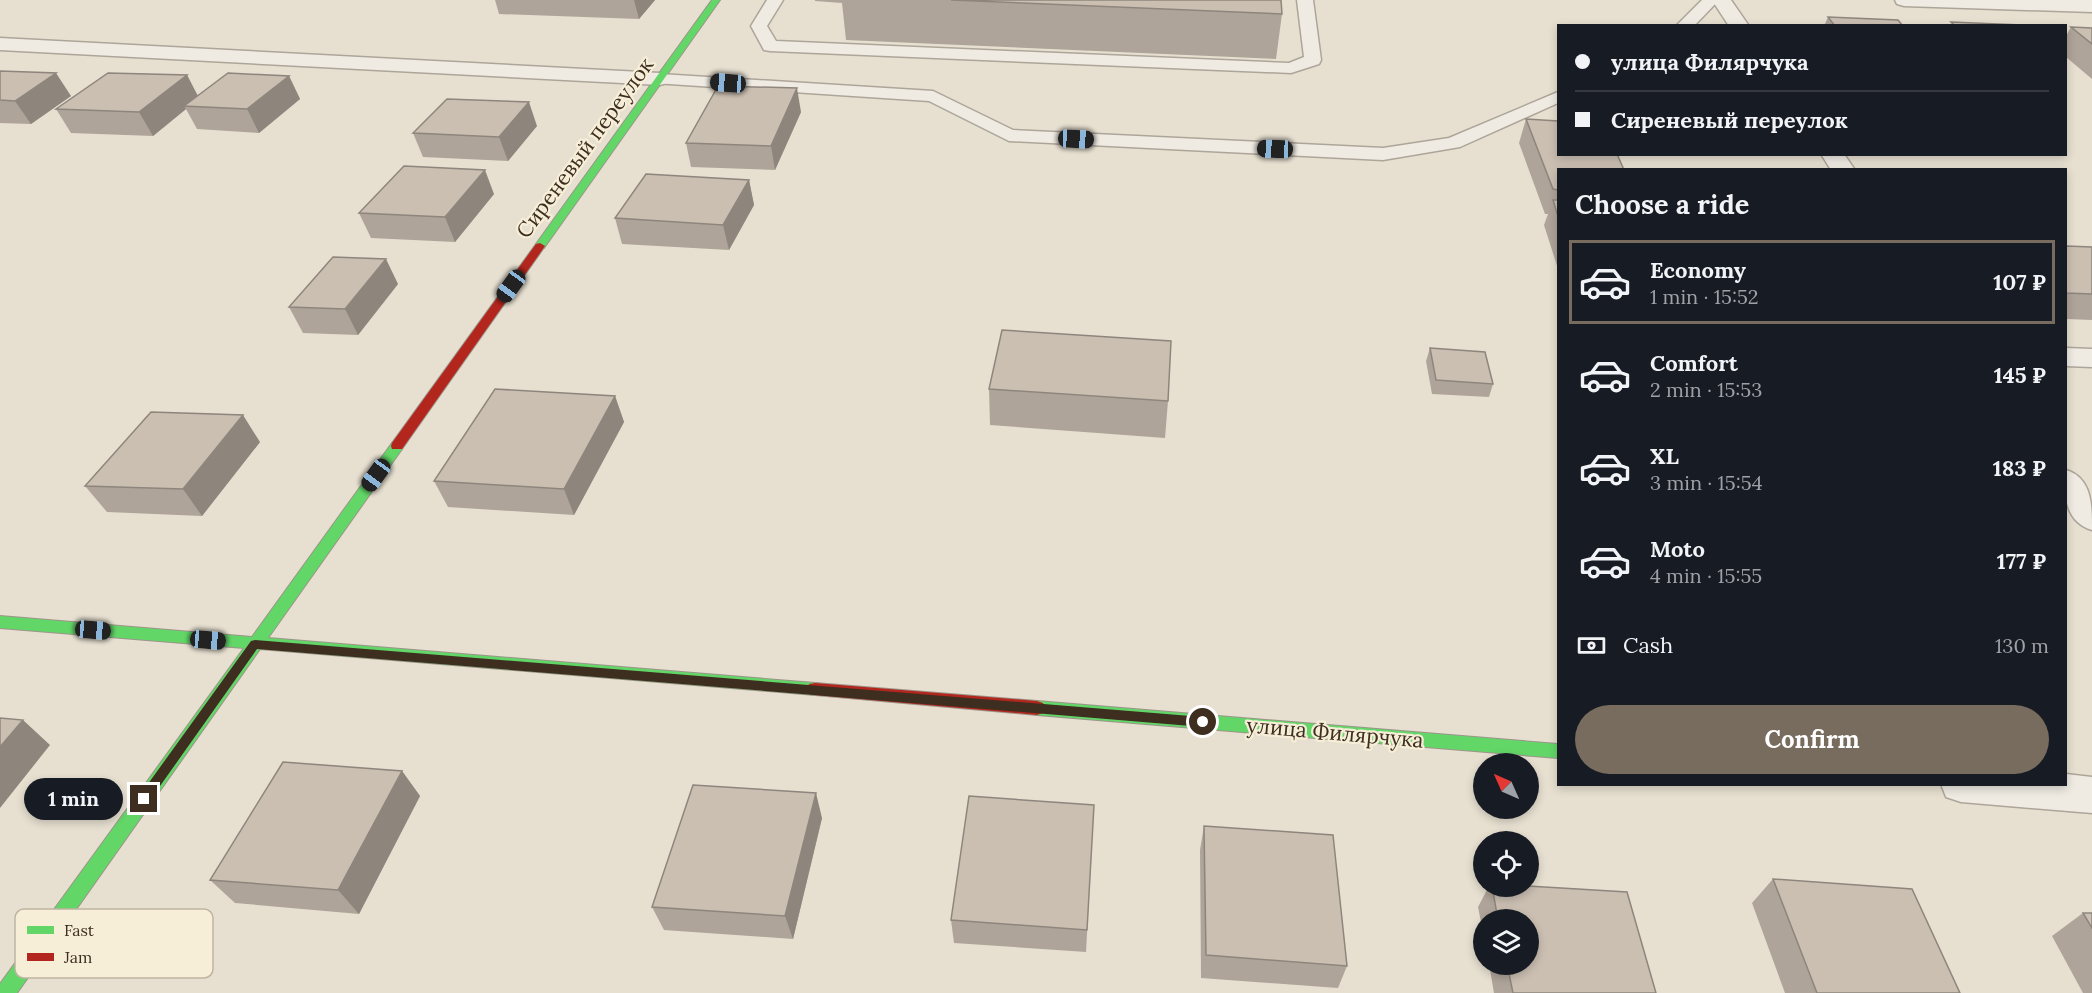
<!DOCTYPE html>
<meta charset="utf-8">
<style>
body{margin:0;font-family:Lora,serif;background:#242831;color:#f1f3f6;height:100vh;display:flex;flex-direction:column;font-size:22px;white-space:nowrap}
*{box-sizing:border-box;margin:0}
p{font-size:20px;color:#9ea1a6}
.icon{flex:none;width:33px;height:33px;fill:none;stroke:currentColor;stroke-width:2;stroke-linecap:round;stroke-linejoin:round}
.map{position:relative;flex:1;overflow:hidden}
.side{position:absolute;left:1557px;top:168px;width:510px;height:618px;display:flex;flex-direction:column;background:#171b24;border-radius:0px;box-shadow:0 3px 9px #0003}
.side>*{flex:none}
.banner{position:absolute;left:1557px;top:24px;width:510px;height:132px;border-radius:0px;box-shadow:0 3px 9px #0003;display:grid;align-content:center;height:132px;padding:0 18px;background:#171b24}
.needle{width:39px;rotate:315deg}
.fabs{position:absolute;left:1473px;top:753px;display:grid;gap:12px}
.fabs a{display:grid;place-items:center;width:66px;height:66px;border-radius:50%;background:#171b24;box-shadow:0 3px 9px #0003;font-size:30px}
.end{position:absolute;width:27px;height:27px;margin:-14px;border:8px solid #3d2e20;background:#fff;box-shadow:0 0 0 3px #fff}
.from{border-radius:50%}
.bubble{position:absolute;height:42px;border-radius:21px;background:#171b24;box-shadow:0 3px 9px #0003;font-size:20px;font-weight:700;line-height:42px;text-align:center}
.car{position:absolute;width:18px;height:36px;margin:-18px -9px;border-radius:8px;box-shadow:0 0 4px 2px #0007;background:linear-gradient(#222 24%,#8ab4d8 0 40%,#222 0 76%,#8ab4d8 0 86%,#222 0)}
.banner b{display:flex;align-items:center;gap:21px;height:57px;font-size:22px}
.banner b+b{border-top:2px solid #363941}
.banner i{width:15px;height:15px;background:#f1f3f6}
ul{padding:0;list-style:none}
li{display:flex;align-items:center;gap:18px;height:84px;margin:0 12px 9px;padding:0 6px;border:3px solid transparent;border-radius:0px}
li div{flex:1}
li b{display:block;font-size:22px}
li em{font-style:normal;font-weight:700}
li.on{border-color:#786c5e}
li>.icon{width:54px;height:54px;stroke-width:1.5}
h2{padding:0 18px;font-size:27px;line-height:72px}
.pay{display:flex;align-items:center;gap:15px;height:66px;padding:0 18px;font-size:22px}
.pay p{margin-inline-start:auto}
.action{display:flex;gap:12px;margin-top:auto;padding:12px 18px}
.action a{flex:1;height:69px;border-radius:36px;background:#786c5e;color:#fff;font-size:24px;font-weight:700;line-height:69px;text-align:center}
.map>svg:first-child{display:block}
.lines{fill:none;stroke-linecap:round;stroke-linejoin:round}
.lane-casing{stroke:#ada599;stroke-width:3}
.street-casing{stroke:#ada599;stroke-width:3}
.fast-casing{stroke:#9c958a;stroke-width:2}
.jam-casing{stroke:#9c958a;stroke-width:2}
.lane{fill:#efebe3;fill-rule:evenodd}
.street{fill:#efebe3;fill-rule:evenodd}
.fast{fill:#63d668;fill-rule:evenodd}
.jam{fill:#b3261e;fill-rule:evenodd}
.wall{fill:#afa499}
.shaded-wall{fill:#8e867d}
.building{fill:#cbbfb2;stroke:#8e867d;stroke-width:1.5}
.route{fill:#3d2e20}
.labels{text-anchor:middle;stroke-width:4.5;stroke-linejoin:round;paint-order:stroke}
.street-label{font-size:21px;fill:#3d2e20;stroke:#f7eed8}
.key{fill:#f7eed8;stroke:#bfb4a1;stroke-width:1.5}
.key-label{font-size:16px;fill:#3d2e20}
</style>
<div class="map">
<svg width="2092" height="993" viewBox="0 0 2092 993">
<rect width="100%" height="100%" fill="#e7e0d1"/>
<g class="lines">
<defs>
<g id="lane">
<polygon points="767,0 783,0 767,26 776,41 1289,63 1304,57 1297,0 1313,0 1321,60 1319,64 1291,73 770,51 764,50 751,26"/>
<polygon points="1702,0 1719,0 1694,26 1676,26"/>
<polygon points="660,74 933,91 1013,130 1383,148 1449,138 1558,92 1558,103 1460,147 1383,160 1009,141 929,101 654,83 651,79 654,75"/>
</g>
<g id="street">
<polygon points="1712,0 1731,0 1749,26 1729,26"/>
<polygon points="1895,0 2092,0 2092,12 1904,6 1897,4"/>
<polygon points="0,38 660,73 667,75 671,79 667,83 660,85 0,50"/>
<polygon points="1821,154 1844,154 1855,170 1831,170"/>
<polygon points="2066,348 2092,349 2092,367 2066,366"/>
<path d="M2066 470C2092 478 2092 505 2092 530 2065 522 2063 494 2066 470Z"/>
<polygon points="2066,774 2092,777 2092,813 1961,802 1946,797 1941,784 2066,784"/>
</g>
<g id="fast">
<polygon points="712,0 720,0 544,248 536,248 536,244"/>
<polygon points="397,442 402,443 403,446 402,449 268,638 815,683 821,684 823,689 821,694 815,695 260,649 17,993 0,993 0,984 244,648 0,628 0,616 252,637 392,443"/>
<polygon points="1037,701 1558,744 1558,758 1037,715 1031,713 1029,708 1031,703"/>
</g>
<g id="jam">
<polygon points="540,243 545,246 402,449 392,449 391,446 392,443 536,244"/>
<polygon points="815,683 1037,701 1043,703 1045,708 1043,713 1037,715 815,695 809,694 807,689 809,684"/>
</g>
</defs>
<use href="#lane" class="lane-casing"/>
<use href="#street" class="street-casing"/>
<use href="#fast" class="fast-casing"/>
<use href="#jam" class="jam-casing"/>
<use href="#lane" class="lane"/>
<use href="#street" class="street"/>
<use href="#fast" class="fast"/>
<use href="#jam" class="jam"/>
</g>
<g class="wall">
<polygon points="495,0 655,0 639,19 499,14"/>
<polygon points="815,0 1281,0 1282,14 1276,59 846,40 842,3 815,1"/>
<polygon points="1828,17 1903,26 1824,26"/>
<polygon points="2071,27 2092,28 2092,79 2066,57 2066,36"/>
<polygon points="0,71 71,96 31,124 0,123"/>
<polygon points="187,75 197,95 289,76 300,99 259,133 197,129 186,109 153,136 71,133 56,109"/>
<polygon points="801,112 775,170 691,167 686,143"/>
<polygon points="1526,119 1558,170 1558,269 1544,225 1548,214 1545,214 1519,143"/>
<polygon points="537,126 508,161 423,157 413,133"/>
<polygon points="749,180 754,205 729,250 622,244 615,218"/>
<polygon points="494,194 455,242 371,238 359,213"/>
<polygon points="2066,246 2092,247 2092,320 2066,319"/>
<polygon points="398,284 358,335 303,333 289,307"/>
<polygon points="1430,348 1493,384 1489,397 1432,394 1426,361"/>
<polygon points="989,389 1168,401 1165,438 990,425"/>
<polygon points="615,396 624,422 574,515 448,507 434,481"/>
<polygon points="260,442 202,516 107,512 85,486"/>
<polygon points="402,771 420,796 359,914 235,903 210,880"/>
<polygon points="1094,805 1086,952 954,943 951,920"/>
<polygon points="822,818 793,939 664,930 652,907"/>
<polygon points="1204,826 1347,966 1338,988 1201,978 1200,850"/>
<polygon points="1773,879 1960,993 1785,993 1752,903"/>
<polygon points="1489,886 1528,886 1656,993 1494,993 1489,964 1528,964 1528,920 1484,920 1484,937 1478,907"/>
<polygon points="2083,913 2092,913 2092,993 2083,993 2052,936"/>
</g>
<g class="shaded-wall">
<polygon points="634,0 655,0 639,19"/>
<polygon points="56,73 71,96 31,124 15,101"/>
<polygon points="187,75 199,98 184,106 186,109 153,136 139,112"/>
<polygon points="289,76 300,99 259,133 247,109"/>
<polygon points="797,88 801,112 775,170 771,146"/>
<polygon points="529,102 537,126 508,161 499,137"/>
<polygon points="485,170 494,194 455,242 445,217"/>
<polygon points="749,180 754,205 729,250 723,225"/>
<polygon points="386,259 398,284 358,335 345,309"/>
<polygon points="615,396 624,422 574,515 564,489"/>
<polygon points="243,415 260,442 202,516 183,489"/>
<polygon points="23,720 50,745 0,808 0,747"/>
<polygon points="402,771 420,796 359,914 338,890"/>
<polygon points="816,793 822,818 793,939 785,916"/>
</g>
<g class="building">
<polygon points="951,0 1281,0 1282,14"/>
<polygon points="1828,17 1898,20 1903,26 1835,26"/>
<polygon points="1951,22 2022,25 2023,26 1955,26"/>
<polygon points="2071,27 2092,28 2092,44"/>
<polygon points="0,71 56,73 15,101 0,100"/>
<polygon points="108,73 187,75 139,112 56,109"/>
<polygon points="228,73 289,76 247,109 184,106"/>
<polygon points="718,86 797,88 771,146 686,143"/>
<polygon points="447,99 529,102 499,137 413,133"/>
<polygon points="1526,119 1558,121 1558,154 1617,154 1624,170 1558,170 1558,190 1553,189"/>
<polygon points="404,166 485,170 445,217 359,213"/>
<polygon points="646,174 749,180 723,225 615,218"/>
<polygon points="1553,200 1558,200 1558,216"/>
<polygon points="2066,246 2092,247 2092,294 2066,293"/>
<polygon points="333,257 386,259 345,309 289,307"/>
<polygon points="1002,330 1171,341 1168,401 989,389"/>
<polygon points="1430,348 1485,352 1493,384 1436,380"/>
<polygon points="495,389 615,396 564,489 434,481"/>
<polygon points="151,412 243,415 183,489 85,486"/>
<polygon points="0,718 23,720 0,747"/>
<polygon points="283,762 402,771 338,890 210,880"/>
<polygon points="693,785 816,793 785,916 652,907"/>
<polygon points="969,796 1094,805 1087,930 951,920"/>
<polygon points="1204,826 1333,835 1347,966 1206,955"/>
<polygon points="1773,879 1912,889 1960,993 1817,993"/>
<polygon points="1492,886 1528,886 1627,892 1656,993 1513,993 1507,964 1528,964 1528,920 1498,920"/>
<polygon points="2083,913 2092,913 2092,928"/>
</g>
<polygon class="route" points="255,640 1203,717 1209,722 1203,727 257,649 148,803 140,803 140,795 251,641"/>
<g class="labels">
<g class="street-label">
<text transform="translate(585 148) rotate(-54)" y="7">Сиреневый переулок</text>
<text transform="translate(1335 733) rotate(5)" y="7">улица Филярчука</text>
</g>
</g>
<rect x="15" y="909" width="198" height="69" rx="9" class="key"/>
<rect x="27" y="926" width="27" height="8" fill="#63d668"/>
<rect x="27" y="953" width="27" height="8" fill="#b3261e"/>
<g class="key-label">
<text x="64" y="936">Fast</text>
<text x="64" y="963">Jam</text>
</g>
</svg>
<div class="fabs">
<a><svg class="needle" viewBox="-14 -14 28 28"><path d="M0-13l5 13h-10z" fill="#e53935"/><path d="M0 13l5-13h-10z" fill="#9ea1a6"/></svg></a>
<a><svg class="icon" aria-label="locate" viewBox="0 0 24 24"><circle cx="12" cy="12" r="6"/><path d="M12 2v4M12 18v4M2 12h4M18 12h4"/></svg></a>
<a><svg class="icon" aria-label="layers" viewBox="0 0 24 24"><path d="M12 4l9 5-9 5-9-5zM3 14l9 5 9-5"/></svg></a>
</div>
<i class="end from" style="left:1203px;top:722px"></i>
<i class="end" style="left:144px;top:799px"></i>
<div class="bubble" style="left:24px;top:778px;width:99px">1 min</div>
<i class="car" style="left:728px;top:83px;rotate:274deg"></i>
<i class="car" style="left:1076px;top:139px;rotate:93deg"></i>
<i class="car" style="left:1275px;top:149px;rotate:272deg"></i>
<i class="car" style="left:511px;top:286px;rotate:216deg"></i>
<i class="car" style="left:376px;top:475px;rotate:216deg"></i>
<i class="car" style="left:93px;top:630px;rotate:95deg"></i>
<i class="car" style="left:208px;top:640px;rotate:95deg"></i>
<div class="banner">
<b><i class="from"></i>улица Филярчука</b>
<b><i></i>Сиреневый переулок</b>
</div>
<section class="side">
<h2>Choose a ride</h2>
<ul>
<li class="on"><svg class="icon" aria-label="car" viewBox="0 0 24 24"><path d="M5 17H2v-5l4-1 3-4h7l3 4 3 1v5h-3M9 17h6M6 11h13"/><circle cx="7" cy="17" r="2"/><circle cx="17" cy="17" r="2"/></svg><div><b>Economy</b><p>1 min · 15:52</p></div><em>107 ₽</em></li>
<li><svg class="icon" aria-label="car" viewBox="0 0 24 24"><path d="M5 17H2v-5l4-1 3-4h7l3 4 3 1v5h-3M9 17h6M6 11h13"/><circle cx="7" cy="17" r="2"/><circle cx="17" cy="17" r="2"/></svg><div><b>Comfort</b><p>2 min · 15:53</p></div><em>145 ₽</em></li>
<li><svg class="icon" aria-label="car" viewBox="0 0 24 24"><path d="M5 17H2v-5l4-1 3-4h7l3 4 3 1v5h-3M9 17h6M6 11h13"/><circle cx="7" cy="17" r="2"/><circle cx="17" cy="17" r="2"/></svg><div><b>XL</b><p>3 min · 15:54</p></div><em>183 ₽</em></li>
<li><svg class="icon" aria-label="car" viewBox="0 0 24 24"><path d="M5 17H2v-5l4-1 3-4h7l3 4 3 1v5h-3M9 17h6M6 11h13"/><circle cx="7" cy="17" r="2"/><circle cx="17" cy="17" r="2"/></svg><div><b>Moto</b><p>4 min · 15:55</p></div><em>177 ₽</em></li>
</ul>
<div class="pay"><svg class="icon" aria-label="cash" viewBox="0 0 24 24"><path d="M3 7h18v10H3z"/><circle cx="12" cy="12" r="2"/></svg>Cash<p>130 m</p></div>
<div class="action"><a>Confirm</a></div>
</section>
</div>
